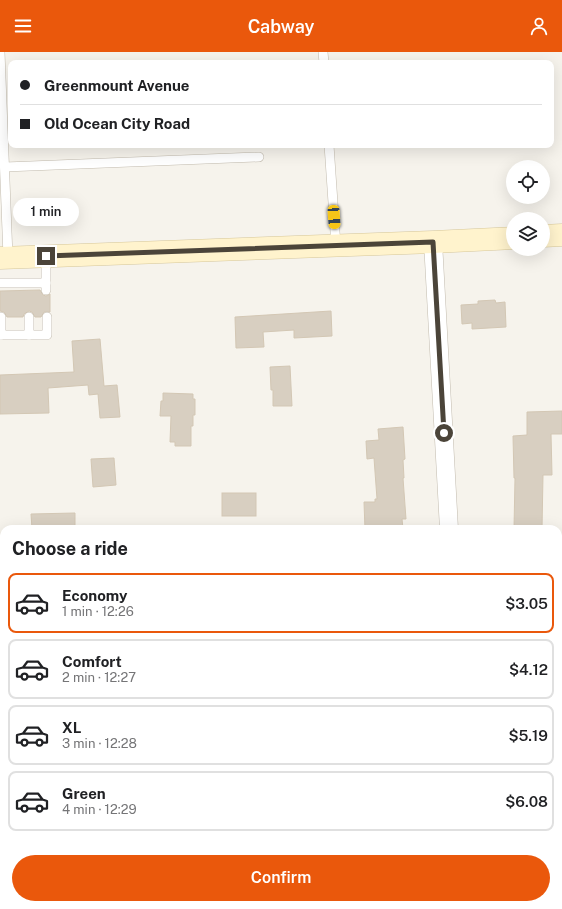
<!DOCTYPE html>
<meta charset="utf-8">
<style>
body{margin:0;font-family:"Public Sans",sans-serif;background:#f6f6f6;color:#202124;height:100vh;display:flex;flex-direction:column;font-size:15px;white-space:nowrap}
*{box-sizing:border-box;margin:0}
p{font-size:13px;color:#757577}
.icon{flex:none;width:22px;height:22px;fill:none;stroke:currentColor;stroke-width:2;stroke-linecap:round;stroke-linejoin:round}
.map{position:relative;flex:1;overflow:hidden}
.details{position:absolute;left:0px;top:473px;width:562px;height:384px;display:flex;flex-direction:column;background:#fff;border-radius:12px 12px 0 0;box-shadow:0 4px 16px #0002}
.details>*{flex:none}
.banner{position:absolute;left:8px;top:8px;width:546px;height:88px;border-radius:8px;box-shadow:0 4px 16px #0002;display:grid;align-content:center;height:88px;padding:0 12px;background:#fff}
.controls{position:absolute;left:506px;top:108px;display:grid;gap:8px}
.controls a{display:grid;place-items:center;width:44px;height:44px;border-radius:50%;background:#fff;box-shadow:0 4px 16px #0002;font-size:20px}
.end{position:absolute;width:18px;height:18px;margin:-9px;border:5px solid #4b4439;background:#fff;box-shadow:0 0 0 2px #fff}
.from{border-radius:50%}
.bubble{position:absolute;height:28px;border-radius:14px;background:#fff;box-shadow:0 4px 16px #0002;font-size:13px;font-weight:600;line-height:28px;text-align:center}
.car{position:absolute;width:12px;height:24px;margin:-12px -6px;border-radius:5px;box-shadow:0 0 3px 1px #0007;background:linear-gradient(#f5c518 24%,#345 0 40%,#f5c518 0 76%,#345 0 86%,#f5c518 0)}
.banner b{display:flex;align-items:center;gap:14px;height:38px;font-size:15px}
.banner b+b{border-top:1px solid #e0e0e0}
.banner i{width:10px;height:10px;background:#202124}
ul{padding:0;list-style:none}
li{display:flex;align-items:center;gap:12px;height:60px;margin:0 8px 6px;padding:0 4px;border:2px solid #e0e0e0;border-radius:8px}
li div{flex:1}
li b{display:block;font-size:15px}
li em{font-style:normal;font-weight:600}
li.active{border-color:#ea580c}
li>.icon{width:36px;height:36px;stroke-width:1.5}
h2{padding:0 12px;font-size:18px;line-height:48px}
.action{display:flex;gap:8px;margin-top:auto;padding:8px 12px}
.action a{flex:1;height:46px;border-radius:24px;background:#ea580c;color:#fff;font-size:16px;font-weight:600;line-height:46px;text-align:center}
header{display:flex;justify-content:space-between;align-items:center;height:52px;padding:0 12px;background:#ea580c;color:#fff;font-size:18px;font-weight:600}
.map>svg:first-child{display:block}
.building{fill:#d8cfc1;stroke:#d3c7b4}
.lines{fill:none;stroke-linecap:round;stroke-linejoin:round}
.lane-casing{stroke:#c2bbae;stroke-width:10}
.street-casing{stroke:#c2bbae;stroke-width:19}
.secondary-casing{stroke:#d6c79b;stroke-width:23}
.lane{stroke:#fff;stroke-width:9}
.street{stroke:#fff;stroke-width:18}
.secondary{stroke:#fff3cd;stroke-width:22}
.route{stroke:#4b4439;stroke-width:5}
</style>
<header><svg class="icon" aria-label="menu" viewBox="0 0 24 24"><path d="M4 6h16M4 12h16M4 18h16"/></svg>Cabway<svg class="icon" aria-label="person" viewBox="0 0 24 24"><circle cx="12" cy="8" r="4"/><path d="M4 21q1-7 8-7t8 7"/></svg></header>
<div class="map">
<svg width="562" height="857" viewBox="0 0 562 857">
<rect width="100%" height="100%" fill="#f6f3ec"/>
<g class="building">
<polygon points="40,238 43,243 46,244 50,242 50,260 44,260 41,265 35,265 32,260 29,259 24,262 23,265 7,265 4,260 0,259 0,239"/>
<polygon points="495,248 496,251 505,250 506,275 472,277 472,271 462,272 461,253 478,252 478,249"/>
<polygon points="331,259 332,284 294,286 294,278 263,280 264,295 236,296 235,265"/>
<polygon points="100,287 104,334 117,333 120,365 100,366 98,342 89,343 88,333 48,336 49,361 0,362 0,323 74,320 72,289"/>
<polygon points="290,314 292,354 273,354 273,338 271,338 270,315"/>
<polygon points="163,341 193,342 193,347 195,347 195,363 193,363 193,374 191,374 191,394 175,394 175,390 170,390 171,364 160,364 161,349 163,349"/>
<polygon points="562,359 562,382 551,382 552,423 543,423 542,477 514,477 515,426 514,426 513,384 527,383 527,360"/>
<polygon points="403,375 405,407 403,408 404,426 403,426 406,467 402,467 403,477 365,477 364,450 375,450 375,447 377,447 374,406 367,407 366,389 379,388 378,377"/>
<polygon points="114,406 116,433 93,435 91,407"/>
<rect x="222" y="441" width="34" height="23"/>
<polygon points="75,461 75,477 32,477 31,462"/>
</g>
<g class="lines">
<defs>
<g id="lane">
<polyline points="0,0 8,205"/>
<polyline points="323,0 324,11"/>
<polyline points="329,93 336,194"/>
<polyline points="5,115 259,105"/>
<polyline points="46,204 46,238"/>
<polyline points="0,231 46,231"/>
<polyline points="1,265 1,283"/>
<polyline points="29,265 29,283"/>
<polyline points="0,283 47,283 47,265"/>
</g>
<g id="street">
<polyline points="433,190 449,477"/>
<polyline points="0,538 4,538"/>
<polyline points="474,853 474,857"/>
<polyline points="120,857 243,853"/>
</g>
<g id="secondary">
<polyline points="543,184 562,183"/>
<polyline points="0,206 433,190 513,186"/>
</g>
</defs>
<use href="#lane" class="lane-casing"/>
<use href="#street" class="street-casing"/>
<use href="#secondary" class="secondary-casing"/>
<use href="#lane" class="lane"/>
<use href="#street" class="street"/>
<use href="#secondary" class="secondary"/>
</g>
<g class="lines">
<polyline class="route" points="46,204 433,190 444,381"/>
</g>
</svg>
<div class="controls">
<a><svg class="icon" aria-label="locate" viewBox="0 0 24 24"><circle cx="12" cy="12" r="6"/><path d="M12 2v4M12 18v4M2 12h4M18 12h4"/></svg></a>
<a><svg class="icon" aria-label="layers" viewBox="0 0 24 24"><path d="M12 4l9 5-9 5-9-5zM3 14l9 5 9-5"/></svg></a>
</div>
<i class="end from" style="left:444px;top:381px"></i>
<i class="end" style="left:46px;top:204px"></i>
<div class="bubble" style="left:13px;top:146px;width:66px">1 min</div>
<i class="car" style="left:334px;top:165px;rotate:176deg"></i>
<div class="banner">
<b><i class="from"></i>Greenmount Avenue</b>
<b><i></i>Old Ocean City Road</b>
</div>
<section class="details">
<h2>Choose a ride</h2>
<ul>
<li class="active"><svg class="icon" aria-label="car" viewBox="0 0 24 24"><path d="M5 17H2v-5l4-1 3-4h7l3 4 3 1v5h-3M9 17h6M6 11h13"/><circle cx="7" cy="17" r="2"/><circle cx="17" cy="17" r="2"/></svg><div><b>Economy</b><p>1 min · 12:26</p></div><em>$3.05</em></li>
<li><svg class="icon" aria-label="car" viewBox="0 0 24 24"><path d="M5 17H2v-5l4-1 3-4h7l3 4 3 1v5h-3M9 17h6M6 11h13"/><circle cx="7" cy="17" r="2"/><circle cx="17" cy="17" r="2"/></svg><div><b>Comfort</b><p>2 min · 12:27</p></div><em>$4.12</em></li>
<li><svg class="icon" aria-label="car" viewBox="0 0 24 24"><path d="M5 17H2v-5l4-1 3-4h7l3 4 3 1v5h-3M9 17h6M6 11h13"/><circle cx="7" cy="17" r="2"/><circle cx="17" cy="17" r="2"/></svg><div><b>XL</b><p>3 min · 12:28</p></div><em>$5.19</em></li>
<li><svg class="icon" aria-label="car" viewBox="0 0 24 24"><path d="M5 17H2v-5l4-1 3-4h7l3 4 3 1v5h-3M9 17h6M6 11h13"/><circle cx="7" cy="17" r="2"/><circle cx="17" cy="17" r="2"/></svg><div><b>Green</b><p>4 min · 12:29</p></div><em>$6.08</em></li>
</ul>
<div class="action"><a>Confirm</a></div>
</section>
</div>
